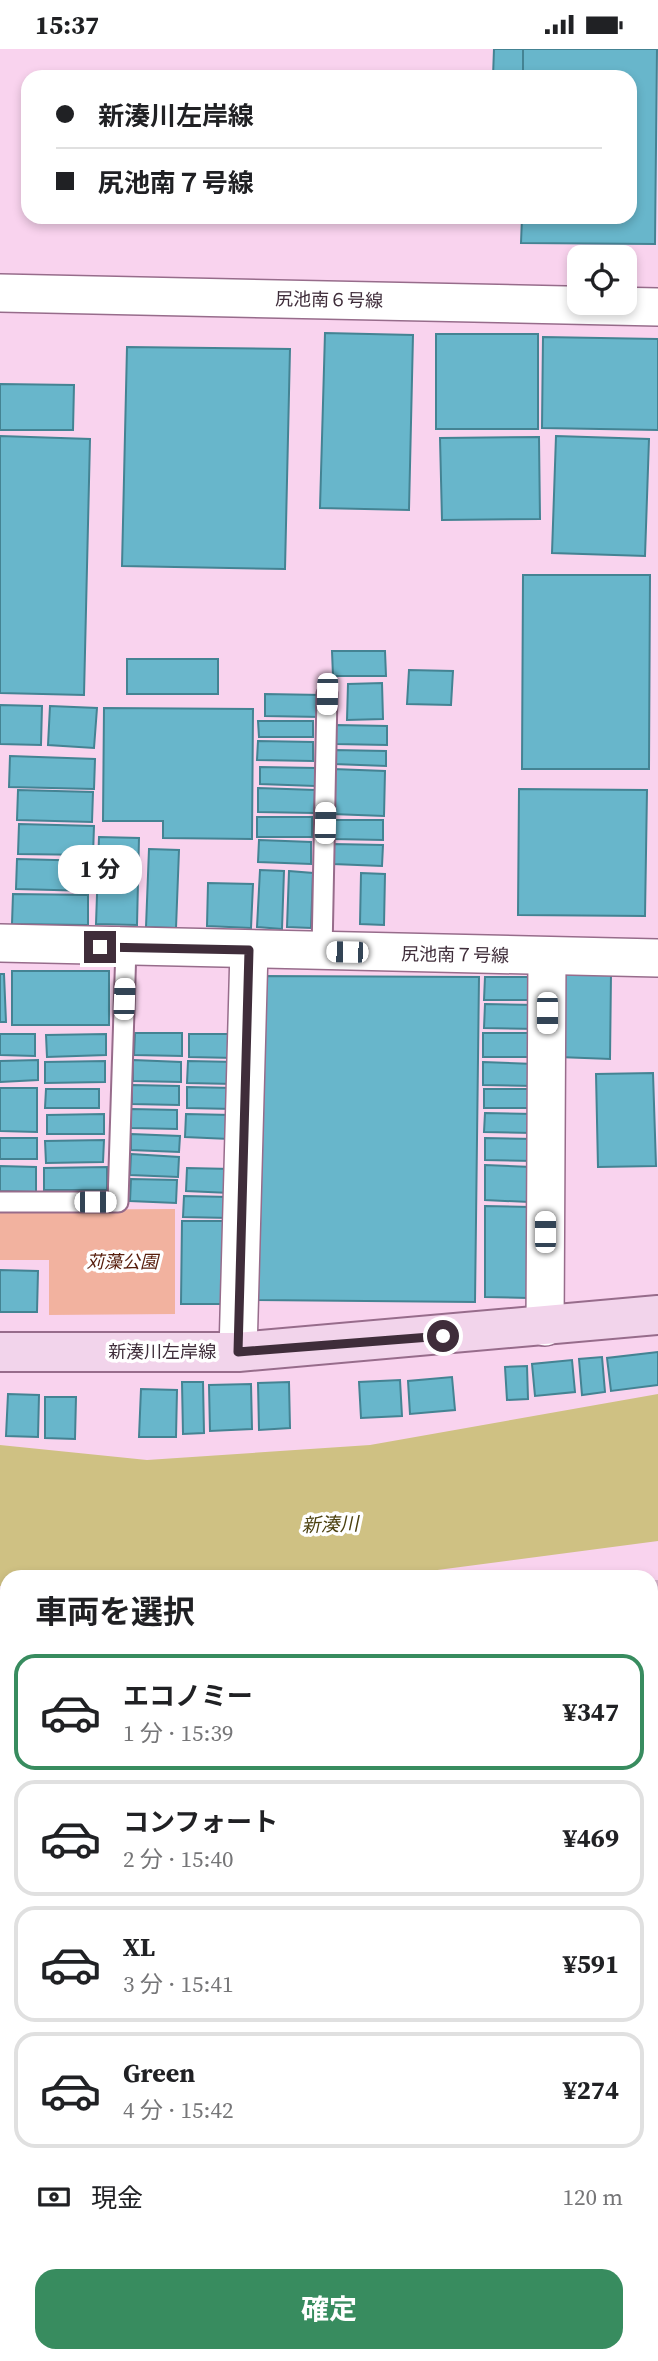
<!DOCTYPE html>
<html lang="ja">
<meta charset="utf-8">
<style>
body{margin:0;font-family:"Source Serif 4","Noto Sans JP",serif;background:#f6f6f6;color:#202124;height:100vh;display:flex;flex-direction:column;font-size:26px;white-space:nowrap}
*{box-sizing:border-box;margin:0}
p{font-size:23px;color:#757577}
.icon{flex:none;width:38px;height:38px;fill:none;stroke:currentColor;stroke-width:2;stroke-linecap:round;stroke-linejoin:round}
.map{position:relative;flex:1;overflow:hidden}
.panel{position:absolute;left:0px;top:1521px;width:658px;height:793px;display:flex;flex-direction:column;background:#fff;border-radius:21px 21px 0 0;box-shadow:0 4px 10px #0003}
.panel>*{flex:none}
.hud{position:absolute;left:21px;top:21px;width:616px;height:154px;border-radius:21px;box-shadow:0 4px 10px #0003;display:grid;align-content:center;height:154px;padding:0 35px;background:#fff}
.tools{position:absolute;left:567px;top:196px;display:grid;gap:14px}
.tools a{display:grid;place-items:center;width:70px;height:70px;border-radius:14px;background:#fff;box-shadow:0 4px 10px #0003;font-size:35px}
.end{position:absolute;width:32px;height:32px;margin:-16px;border:9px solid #3f2d3a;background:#fff;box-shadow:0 0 0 4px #fff}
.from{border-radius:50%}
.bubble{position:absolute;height:49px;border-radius:21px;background:#fff;box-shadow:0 4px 10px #0003;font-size:23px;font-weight:700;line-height:49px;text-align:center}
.car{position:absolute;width:21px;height:42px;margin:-21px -10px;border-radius:9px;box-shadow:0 0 5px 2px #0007;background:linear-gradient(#fff 24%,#345 0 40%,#fff 0 76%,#345 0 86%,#fff 0)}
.hud b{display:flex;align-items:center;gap:24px;height:66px;font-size:26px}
.hud b+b{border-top:2px solid #e0e0e0}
.hud i{width:18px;height:18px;background:#202124}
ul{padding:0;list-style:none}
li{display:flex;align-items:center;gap:21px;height:116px;margin:0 14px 10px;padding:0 21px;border:4px solid #e0e0e0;border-radius:21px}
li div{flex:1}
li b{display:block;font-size:26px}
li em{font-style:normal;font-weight:700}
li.selected{border-color:#388c5f}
li>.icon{width:63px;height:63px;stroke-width:1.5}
h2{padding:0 35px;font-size:32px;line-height:84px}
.pay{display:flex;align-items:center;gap:18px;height:77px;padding:0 35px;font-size:26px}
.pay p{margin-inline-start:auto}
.button{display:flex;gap:14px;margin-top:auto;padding:14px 35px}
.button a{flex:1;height:80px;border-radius:21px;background:#388c5f;color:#fff;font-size:28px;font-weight:700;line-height:80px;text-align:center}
.status{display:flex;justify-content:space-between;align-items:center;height:49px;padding:0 35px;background:#fff;direction:ltr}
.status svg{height:19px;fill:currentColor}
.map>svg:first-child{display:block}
.green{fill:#f2b29f}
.water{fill:#cfc183}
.building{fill:#68b6cb;stroke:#448393;stroke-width:2}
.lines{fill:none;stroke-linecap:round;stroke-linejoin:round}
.highway-tunnel{stroke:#d4b2ca;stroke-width:38;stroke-dasharray:38 19;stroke-linecap:butt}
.lane-casing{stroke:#976c8b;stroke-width:23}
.street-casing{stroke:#976c8b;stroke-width:40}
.secondary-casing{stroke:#976c8b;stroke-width:42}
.lane{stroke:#fff;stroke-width:19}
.street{stroke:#fff;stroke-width:37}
.secondary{stroke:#f2d4eb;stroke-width:38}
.route{stroke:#3f2d3a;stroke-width:9}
.labels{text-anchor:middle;stroke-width:7;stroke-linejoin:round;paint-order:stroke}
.street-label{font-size:18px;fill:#3f2d3a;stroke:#fff}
.park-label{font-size:18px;font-style:italic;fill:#571d0c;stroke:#fff}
.water-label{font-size:19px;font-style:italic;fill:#4b400f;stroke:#fff}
</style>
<div class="status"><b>15:37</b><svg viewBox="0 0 49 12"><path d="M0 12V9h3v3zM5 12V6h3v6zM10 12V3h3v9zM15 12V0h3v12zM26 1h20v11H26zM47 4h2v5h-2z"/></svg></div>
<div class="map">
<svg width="658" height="2312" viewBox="0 0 658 2312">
<rect width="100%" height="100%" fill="#f9d3ee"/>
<polygon class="green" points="175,1160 175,1265 49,1266 49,1211 0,1211 0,1161"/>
<polygon class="water" points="658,1345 658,1492 384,1528 7,1528 7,1537 0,1537 0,1396 147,1411 370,1396"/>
<g class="building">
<polygon points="494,0 523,0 523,28 493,28"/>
<polygon points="523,0 657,0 655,195 521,194 522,168 630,168 630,28 523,28"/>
<polygon points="325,284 413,286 409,461 320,459"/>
<rect x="436" y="285" width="102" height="95"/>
<polygon points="543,288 658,290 658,381 542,379"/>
<polygon points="127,298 290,300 285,520 122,517"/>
<polygon points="0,335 74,336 73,381 0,381"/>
<polygon points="0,387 90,390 84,646 0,644"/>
<polygon points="556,387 649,390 645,507 552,504"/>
<polygon points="539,388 540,470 442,471 440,389"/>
<polygon points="523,526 650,526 649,720 522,720"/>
<polygon points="332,602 385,602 386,627 333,627"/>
<rect x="127" y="610" width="91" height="35"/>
<polygon points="409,621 453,622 451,656 407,655"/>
<polygon points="382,634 383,670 347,671 348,635"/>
<polygon points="265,645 322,646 321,668 265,667"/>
<polygon points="0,656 42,657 41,696 0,695"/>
<polygon points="50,657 97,659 94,699 48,696"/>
<polygon points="104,659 253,660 252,790 163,789 163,772 103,772"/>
<polygon points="258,672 313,672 313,688 259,688"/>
<polygon points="336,676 387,677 387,696 335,695"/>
<polygon points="258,692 313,693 313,712 257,711"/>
<polygon points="334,701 386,702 386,717 334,715"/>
<polygon points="10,707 95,710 94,740 9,738"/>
<polygon points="260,718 316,719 315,737 260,735"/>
<polygon points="333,720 385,722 384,767 332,765"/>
<polygon points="258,739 315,741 314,764 258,763"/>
<polygon points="519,740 647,741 645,867 518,866"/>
<polygon points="18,741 93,743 92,773 17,771"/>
<rect x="257" y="768" width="55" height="20"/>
<polygon points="333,771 383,771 383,791 333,790"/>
<polygon points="19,775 94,777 93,806 18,805"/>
<polygon points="99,788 139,789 137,876 96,875"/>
<polygon points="259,791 311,793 311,815 258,813"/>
<polygon points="333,795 383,796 382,817 333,815"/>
<polygon points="149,800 179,801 176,879 146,878"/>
<polygon points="17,810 92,812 91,842 16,840"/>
<polygon points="260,821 284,822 282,880 257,878"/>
<polygon points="289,822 313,824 311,879 287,878"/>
<polygon points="361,824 385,825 384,876 360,875"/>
<polygon points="208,834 253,835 251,879 207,877"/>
<polygon points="13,845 88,846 88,876 12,875"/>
<rect x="12" y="922" width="97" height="54"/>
<polygon points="561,923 611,924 610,1010 559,1008"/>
<polygon points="0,925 4,925 6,973 0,973"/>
<polygon points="261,927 479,928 475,1253 257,1251"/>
<polygon points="485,928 538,928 538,951 484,951"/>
<polygon points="485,955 537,956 537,980 484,979"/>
<polygon points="135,984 182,984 182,1007 134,1006"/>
<rect x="483" y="984" width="53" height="24"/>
<polygon points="0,985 35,985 35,1007 0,1006"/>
<polygon points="106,985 106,1006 47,1008 46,986"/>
<polygon points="189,985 236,985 235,1009 189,1008"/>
<polygon points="38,1011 38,1031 0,1033 0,1012"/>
<polygon points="133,1011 181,1013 181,1033 133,1032"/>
<polygon points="105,1012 105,1033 45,1034 45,1013"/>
<polygon points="188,1012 235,1013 234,1035 187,1034"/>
<polygon points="483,1013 534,1015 534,1037 483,1036"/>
<polygon points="653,1024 656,1117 598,1118 596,1025"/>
<polygon points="132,1036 179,1037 179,1056 132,1055"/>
<polygon points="187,1038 234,1039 233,1060 187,1059"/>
<polygon points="0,1039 37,1039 37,1083 0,1082"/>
<polygon points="46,1040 99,1040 99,1059 45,1059"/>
<rect x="484" y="1040" width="50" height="19"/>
<polygon points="131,1060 177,1061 177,1080 131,1079"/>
<polygon points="485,1064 534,1065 533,1084 484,1083"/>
<polygon points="104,1065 104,1085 47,1085 47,1066"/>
<polygon points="186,1065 231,1066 229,1090 185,1088"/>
<polygon points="131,1085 180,1087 179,1103 131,1101"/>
<rect x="0" y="1089" width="37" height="21"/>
<polygon points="485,1089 534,1090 533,1112 485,1111"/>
<polygon points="104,1091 103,1113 46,1114 45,1092"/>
<polygon points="131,1105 179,1108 178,1128 130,1126"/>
<polygon points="485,1116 531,1118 529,1153 485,1151"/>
<polygon points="0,1117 36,1118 36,1143 0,1142"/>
<polygon points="107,1118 107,1141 44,1141 44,1119"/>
<polygon points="187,1119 231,1120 230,1144 186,1142"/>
<polygon points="131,1130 177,1131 176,1154 130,1152"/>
<polygon points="184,1147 229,1148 229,1169 183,1168"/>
<polygon points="485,1157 530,1158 528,1249 485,1248"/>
<polygon points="182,1172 228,1172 227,1255 181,1255"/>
<polygon points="0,1221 38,1222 37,1263 0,1263"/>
<polygon points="658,1303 658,1336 611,1342 607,1309"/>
<polygon points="602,1308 605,1343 582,1346 579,1310"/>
<polygon points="572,1311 575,1343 535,1347 532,1315"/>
<polygon points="527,1317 528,1350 507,1351 505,1318"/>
<polygon points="452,1328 455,1361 410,1365 408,1332"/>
<polygon points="400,1331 402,1367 361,1369 359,1333"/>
<polygon points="182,1333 203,1333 204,1384 183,1385"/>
<polygon points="289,1333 290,1379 259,1381 258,1334"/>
<polygon points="251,1335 252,1380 210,1382 209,1336"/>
<polygon points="141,1340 177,1341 176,1388 139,1388"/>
<polygon points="8,1345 39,1346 38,1388 6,1387"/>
<polygon points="45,1348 76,1348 75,1390 45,1389"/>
<polygon points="0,2023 7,2043 7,2060 0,2063"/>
<polygon points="0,2082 7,2102 7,2132 0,2135"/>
<polygon points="7,2139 7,2179 0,2159 0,2141"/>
<polygon points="7,2258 7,2280 0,2282 0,2260"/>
<polygon points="7,2287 7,2306 30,2306 32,2312 0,2312 0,2290"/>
<polygon points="39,2306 85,2306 69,2312 41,2312"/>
<polygon points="110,2306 158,2306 142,2312 112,2312"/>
<polygon points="184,2306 225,2306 227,2312 175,2312"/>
<polygon points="247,2306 311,2306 313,2312 249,2312"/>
<polygon points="322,2306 423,2306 425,2312 324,2312"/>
</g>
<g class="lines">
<g class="highway-tunnel">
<polyline points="651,1550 658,1550"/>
<polyline points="0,1606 7,1606"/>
<polyline points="0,1907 7,1909"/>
<polyline points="651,2143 658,2144"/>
</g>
<defs>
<g id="lane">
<polyline points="322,903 327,645"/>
<polyline points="0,1153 118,1153 126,898"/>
<polyline points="651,1647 658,1645"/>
<polyline points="0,2071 7,2068"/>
<polyline points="0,2203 7,2201"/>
<polyline points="103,2306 105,2312"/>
<polyline points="237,2306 238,2312"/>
</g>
<g id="street">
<polyline points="0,244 658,258"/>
<polyline points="0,894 658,909"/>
<polyline points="545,1278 547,909"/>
<polyline points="238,1303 249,901"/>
<polyline points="0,1943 7,1946"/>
<polyline points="651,2268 658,2266"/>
<polyline points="608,2306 610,2312"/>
<polyline points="517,2312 534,2306"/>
</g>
<polyline id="secondary" points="0,1303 238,1303 658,1266"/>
</defs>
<use href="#lane" class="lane-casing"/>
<use href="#street" class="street-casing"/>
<use href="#secondary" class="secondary-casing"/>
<use href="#lane" class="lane"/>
<use href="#street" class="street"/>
<use href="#secondary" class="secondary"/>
</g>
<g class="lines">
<polyline class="route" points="100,898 249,901 238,1303 443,1287"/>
</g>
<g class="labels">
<g class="street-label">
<text transform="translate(329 251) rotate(1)" y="6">尻池南６号線</text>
<text transform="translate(455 906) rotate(1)" y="6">尻池南７号線</text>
<text x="162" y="1309">新湊川左岸線</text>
</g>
<g class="park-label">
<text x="122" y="1219">苅藻公園</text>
</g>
<g class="water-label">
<text transform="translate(330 1475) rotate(-2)" y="7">新湊川</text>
</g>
</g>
</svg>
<div class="tools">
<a><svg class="icon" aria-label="locate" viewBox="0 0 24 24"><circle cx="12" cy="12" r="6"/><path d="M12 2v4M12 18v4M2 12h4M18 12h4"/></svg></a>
</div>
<i class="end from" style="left:443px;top:1287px"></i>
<i class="end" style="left:100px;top:898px"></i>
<div class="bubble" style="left:58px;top:796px;width:84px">1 分</div>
<i class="car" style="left:327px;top:645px;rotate:181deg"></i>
<i class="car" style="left:325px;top:774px;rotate:1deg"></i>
<i class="car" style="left:347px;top:903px;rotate:271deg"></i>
<i class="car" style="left:124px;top:950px;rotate:2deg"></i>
<i class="car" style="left:547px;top:964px;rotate:180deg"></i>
<i class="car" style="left:95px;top:1153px;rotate:90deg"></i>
<i class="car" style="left:545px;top:1183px;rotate:0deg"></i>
<div class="hud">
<b><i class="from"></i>新湊川左岸線</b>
<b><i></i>尻池南７号線</b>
</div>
<section class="panel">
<h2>車両を選択</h2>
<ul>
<li class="selected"><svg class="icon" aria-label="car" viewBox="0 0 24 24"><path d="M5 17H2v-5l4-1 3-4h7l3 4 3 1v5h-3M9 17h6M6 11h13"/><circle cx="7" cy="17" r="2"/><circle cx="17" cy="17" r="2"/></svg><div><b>エコノミー</b><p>1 分 · 15:39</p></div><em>¥347</em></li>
<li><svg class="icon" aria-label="car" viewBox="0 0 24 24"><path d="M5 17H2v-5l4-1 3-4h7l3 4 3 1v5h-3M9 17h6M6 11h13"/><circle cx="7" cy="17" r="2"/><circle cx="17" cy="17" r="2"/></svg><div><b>コンフォート</b><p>2 分 · 15:40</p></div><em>¥469</em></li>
<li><svg class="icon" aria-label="car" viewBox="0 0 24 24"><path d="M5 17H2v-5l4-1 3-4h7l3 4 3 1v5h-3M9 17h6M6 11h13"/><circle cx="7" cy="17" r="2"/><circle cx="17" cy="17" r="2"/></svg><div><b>XL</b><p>3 分 · 15:41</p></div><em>¥591</em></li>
<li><svg class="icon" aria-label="car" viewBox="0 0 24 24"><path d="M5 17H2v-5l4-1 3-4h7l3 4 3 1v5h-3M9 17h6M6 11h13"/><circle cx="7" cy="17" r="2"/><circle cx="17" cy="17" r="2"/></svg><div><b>Green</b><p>4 分 · 15:42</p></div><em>¥274</em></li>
</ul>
<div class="pay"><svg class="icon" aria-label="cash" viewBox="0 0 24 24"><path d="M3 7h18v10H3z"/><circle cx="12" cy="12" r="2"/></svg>現金<p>120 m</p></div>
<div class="button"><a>確定</a></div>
</section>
</div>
